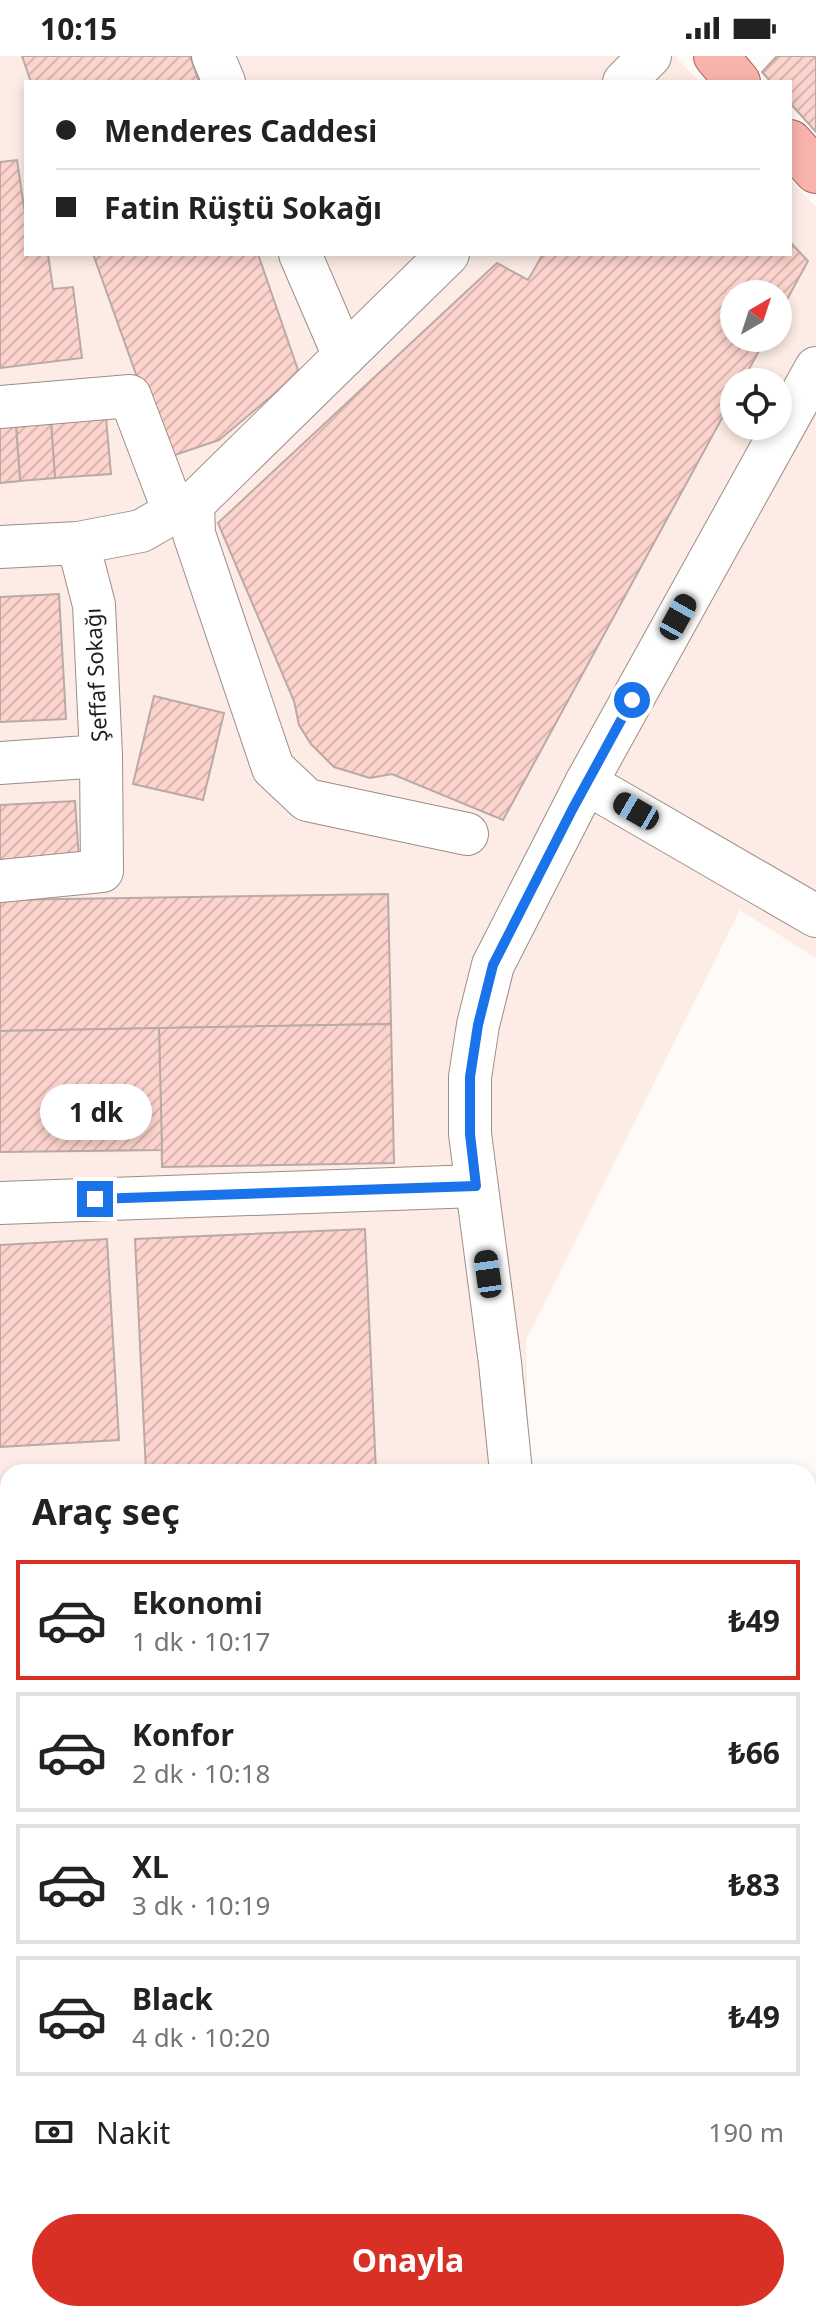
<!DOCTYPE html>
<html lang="tr">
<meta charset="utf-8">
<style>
body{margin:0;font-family:"Noto Sans",sans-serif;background:#f2f2f2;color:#222;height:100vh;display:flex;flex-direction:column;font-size:30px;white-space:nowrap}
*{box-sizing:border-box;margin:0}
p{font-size:26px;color:#767676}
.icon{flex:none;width:44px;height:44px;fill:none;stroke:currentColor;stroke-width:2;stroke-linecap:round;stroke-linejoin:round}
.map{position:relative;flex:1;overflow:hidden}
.drawer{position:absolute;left:0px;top:1408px;width:816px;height:858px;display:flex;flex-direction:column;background:#fff;border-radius:24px 24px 0 0;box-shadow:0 4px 12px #0003}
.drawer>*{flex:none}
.banner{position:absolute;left:24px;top:24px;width:768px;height:176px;border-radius:0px;box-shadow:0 4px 12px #0003;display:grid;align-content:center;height:176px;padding:0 32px;background:#fff}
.needle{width:52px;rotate:39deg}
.fabs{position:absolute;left:720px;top:224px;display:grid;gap:16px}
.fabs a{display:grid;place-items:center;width:72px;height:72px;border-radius:50%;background:#fff;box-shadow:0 4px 12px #0003;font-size:40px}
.end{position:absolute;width:36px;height:36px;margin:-18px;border:10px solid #1a73e8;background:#fff;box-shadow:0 0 0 4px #fff}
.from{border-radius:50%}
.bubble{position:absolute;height:56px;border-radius:28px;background:#fff;box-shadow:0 4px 12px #0003;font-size:26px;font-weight:700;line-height:56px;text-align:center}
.car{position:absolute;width:24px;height:48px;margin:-24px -12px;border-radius:10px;box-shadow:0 0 6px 2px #0007;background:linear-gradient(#222 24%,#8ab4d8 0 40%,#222 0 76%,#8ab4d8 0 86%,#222 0)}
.banner b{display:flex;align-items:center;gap:28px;height:76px;font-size:30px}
.banner b+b{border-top:2px solid #e0e0e0}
.banner i{width:20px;height:20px;background:#222}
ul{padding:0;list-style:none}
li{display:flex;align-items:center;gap:24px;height:120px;margin:0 16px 12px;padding:0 16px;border:4px solid #e0e0e0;border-radius:0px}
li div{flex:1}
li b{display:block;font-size:30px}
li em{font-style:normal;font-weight:700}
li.active{border-color:#d93025}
li>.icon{width:72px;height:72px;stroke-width:1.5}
h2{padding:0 32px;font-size:36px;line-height:96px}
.pay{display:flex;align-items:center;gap:20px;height:88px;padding:0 32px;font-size:30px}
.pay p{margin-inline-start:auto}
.action{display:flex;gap:16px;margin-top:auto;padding:16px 32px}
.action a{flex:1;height:92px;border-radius:48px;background:#d93025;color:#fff;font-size:32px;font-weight:700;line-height:92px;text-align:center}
.status{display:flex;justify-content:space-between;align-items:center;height:56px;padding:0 40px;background:#fff;direction:ltr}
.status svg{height:22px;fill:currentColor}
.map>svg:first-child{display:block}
.built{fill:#fcece5;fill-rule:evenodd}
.cemetery{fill:url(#cemetery-stones)}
.building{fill:url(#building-hatch);stroke:#bba9a6;stroke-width:2}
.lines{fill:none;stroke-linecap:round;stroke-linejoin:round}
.minor-casing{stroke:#9d8d86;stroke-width:44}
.major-casing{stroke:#a95d54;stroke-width:46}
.minor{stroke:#fff;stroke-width:42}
.major{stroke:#f7b3ac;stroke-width:44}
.route{stroke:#1a73e8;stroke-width:10}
.labels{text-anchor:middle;stroke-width:8;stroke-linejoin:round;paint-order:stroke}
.street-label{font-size:22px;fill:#221c19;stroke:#fff}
</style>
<div class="status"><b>10:15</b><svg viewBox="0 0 49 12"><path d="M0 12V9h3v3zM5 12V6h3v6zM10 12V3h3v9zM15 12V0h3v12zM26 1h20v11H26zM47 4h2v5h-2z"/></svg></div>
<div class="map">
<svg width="816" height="2265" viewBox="0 0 816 2265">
<defs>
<pattern id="cemetery-stones" width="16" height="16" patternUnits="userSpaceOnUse" patternTransform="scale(2)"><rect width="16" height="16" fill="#c8d58b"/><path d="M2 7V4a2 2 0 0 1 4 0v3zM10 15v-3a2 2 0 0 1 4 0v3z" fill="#acb677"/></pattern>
<pattern id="building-hatch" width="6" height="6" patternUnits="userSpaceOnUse" patternTransform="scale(2)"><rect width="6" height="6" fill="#fcd4cd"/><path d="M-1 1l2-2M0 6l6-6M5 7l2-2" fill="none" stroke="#d8b5af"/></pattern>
</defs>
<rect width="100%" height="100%" fill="#fefaf8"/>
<g class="built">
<path d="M0 0H675L700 26H26V198H790V123L816 151V902L740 854 526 1284 529 1416H8V2062H0ZM734 238H778V282H734ZM734 326H778V370H734Z"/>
<polygon points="808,2030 816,2095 816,2115 808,2125"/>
<polygon points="356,2258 709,2258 704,2265 357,2265"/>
</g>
<polygon class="cemetery" points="0,2192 8,2226 8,2258 15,2258 17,2265 0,2265"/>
<g class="building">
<polygon points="22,0 190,0 199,26 31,26"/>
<polygon points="777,0 816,0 816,76 790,47 790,26 771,26 762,16"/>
<polygon points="17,104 26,164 26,198 48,198 53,233 73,231 82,302 0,312 0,106"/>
<polygon points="790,186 808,205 778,260 778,238 734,238 734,282 766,282 742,326 734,326 734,340 503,764 392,718 370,722 334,711 311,688 299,669 294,645 218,467 497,207 528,224 543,198 790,198"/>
<polygon points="93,198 258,198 299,317 219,384 166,402"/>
<polygon points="106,362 111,418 55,422 51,366"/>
<polygon points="51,366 55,422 20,425 16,369"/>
<polygon points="16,369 20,425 0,427 0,370"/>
<polygon points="59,538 66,663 0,666 0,541"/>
<polygon points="154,640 224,657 203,744 133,728"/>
<polygon points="75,745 79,803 0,808 0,749"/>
<polygon points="388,838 391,968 0,975 0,844"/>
<polygon points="391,968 394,1107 162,1111 159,972"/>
<polygon points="159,972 162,1094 0,1096 0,975"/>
<polygon points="365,1173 376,1416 146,1416 135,1183"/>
<polygon points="107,1183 119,1384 0,1391 0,1189"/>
<polygon points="0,1469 8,1469 8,1576 0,1577"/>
<polygon points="0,1682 5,1682 8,1835 0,1835"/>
<polygon points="5,1682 8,1682 8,1789"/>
<polygon points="8,1875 8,1972 0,1972 0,1876"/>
<polygon points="382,2258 623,2258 618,2265 383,2265"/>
</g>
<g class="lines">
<defs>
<g id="minor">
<polyline points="213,0 224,26"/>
<polyline points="624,26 650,0"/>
<polyline points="300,198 344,300"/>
<polyline points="448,198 193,448 194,478 273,712 307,744 467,778"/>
<polyline points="0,351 130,340 174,456 141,475 78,487 0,491"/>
<polyline points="0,707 101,700 94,549 78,487"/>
<polyline points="586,727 816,860"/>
<polyline points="0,825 102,815 101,700"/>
<polyline points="0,1147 476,1130"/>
<polyline points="511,1416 500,1307 470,1078 470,1021 478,969 493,909 586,727 816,312"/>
<polyline points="0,1646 8,1645"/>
<polyline points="808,1960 816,1950"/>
<polyline points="0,2041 8,2041"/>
</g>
<g id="major">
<polyline points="716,0 738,26"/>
<polyline points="790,86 816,115"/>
</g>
</defs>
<use href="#minor" class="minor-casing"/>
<use href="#major" class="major-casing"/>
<use href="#minor" class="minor"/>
<use href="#major" class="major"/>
</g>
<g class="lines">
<polyline class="route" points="95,1143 476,1130 470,1078 470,1021 478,969 493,909 572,754 632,644"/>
</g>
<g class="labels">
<g class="street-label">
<text transform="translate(96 619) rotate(-93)" y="8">Şeffaf Sokağı</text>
</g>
</g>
</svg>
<div class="fabs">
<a><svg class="needle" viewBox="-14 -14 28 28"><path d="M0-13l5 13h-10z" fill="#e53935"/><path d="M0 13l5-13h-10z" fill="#767676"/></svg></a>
<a><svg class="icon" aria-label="locate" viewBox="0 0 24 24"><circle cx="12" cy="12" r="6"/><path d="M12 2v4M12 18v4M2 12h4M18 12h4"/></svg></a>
</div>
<i class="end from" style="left:632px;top:644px"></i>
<i class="end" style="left:95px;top:1143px"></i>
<div class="bubble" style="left:40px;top:1028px;width:112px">1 dk</div>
<i class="car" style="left:678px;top:561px;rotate:29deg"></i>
<i class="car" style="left:636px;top:755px;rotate:300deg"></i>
<i class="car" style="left:488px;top:1218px;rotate:352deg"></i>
<div class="banner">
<b><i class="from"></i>Menderes Caddesi</b>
<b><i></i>Fatin Rüştü Sokağı</b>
</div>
<section class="drawer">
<h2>Araç seç</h2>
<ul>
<li class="active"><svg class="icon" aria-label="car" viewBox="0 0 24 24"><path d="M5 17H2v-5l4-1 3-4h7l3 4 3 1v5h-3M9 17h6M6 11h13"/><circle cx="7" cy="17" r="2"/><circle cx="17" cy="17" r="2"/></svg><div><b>Ekonomi</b><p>1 dk · 10:17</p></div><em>₺49</em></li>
<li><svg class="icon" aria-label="car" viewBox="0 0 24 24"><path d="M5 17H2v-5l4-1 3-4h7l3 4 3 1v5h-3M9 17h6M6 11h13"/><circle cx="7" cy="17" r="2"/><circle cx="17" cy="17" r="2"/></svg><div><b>Konfor</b><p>2 dk · 10:18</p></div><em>₺66</em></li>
<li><svg class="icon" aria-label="car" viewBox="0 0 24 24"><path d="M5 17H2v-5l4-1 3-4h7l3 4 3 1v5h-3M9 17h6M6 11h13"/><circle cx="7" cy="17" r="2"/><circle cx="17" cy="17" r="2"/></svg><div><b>XL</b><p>3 dk · 10:19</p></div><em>₺83</em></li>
<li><svg class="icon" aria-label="car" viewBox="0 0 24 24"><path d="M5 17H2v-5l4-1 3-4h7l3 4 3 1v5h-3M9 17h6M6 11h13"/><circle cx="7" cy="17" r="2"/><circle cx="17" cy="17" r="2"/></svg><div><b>Black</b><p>4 dk · 10:20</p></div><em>₺49</em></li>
</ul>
<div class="pay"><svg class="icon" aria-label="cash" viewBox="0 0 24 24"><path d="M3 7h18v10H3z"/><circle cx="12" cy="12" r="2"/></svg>Nakit<p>190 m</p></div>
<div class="action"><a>Onayla</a></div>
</section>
</div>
